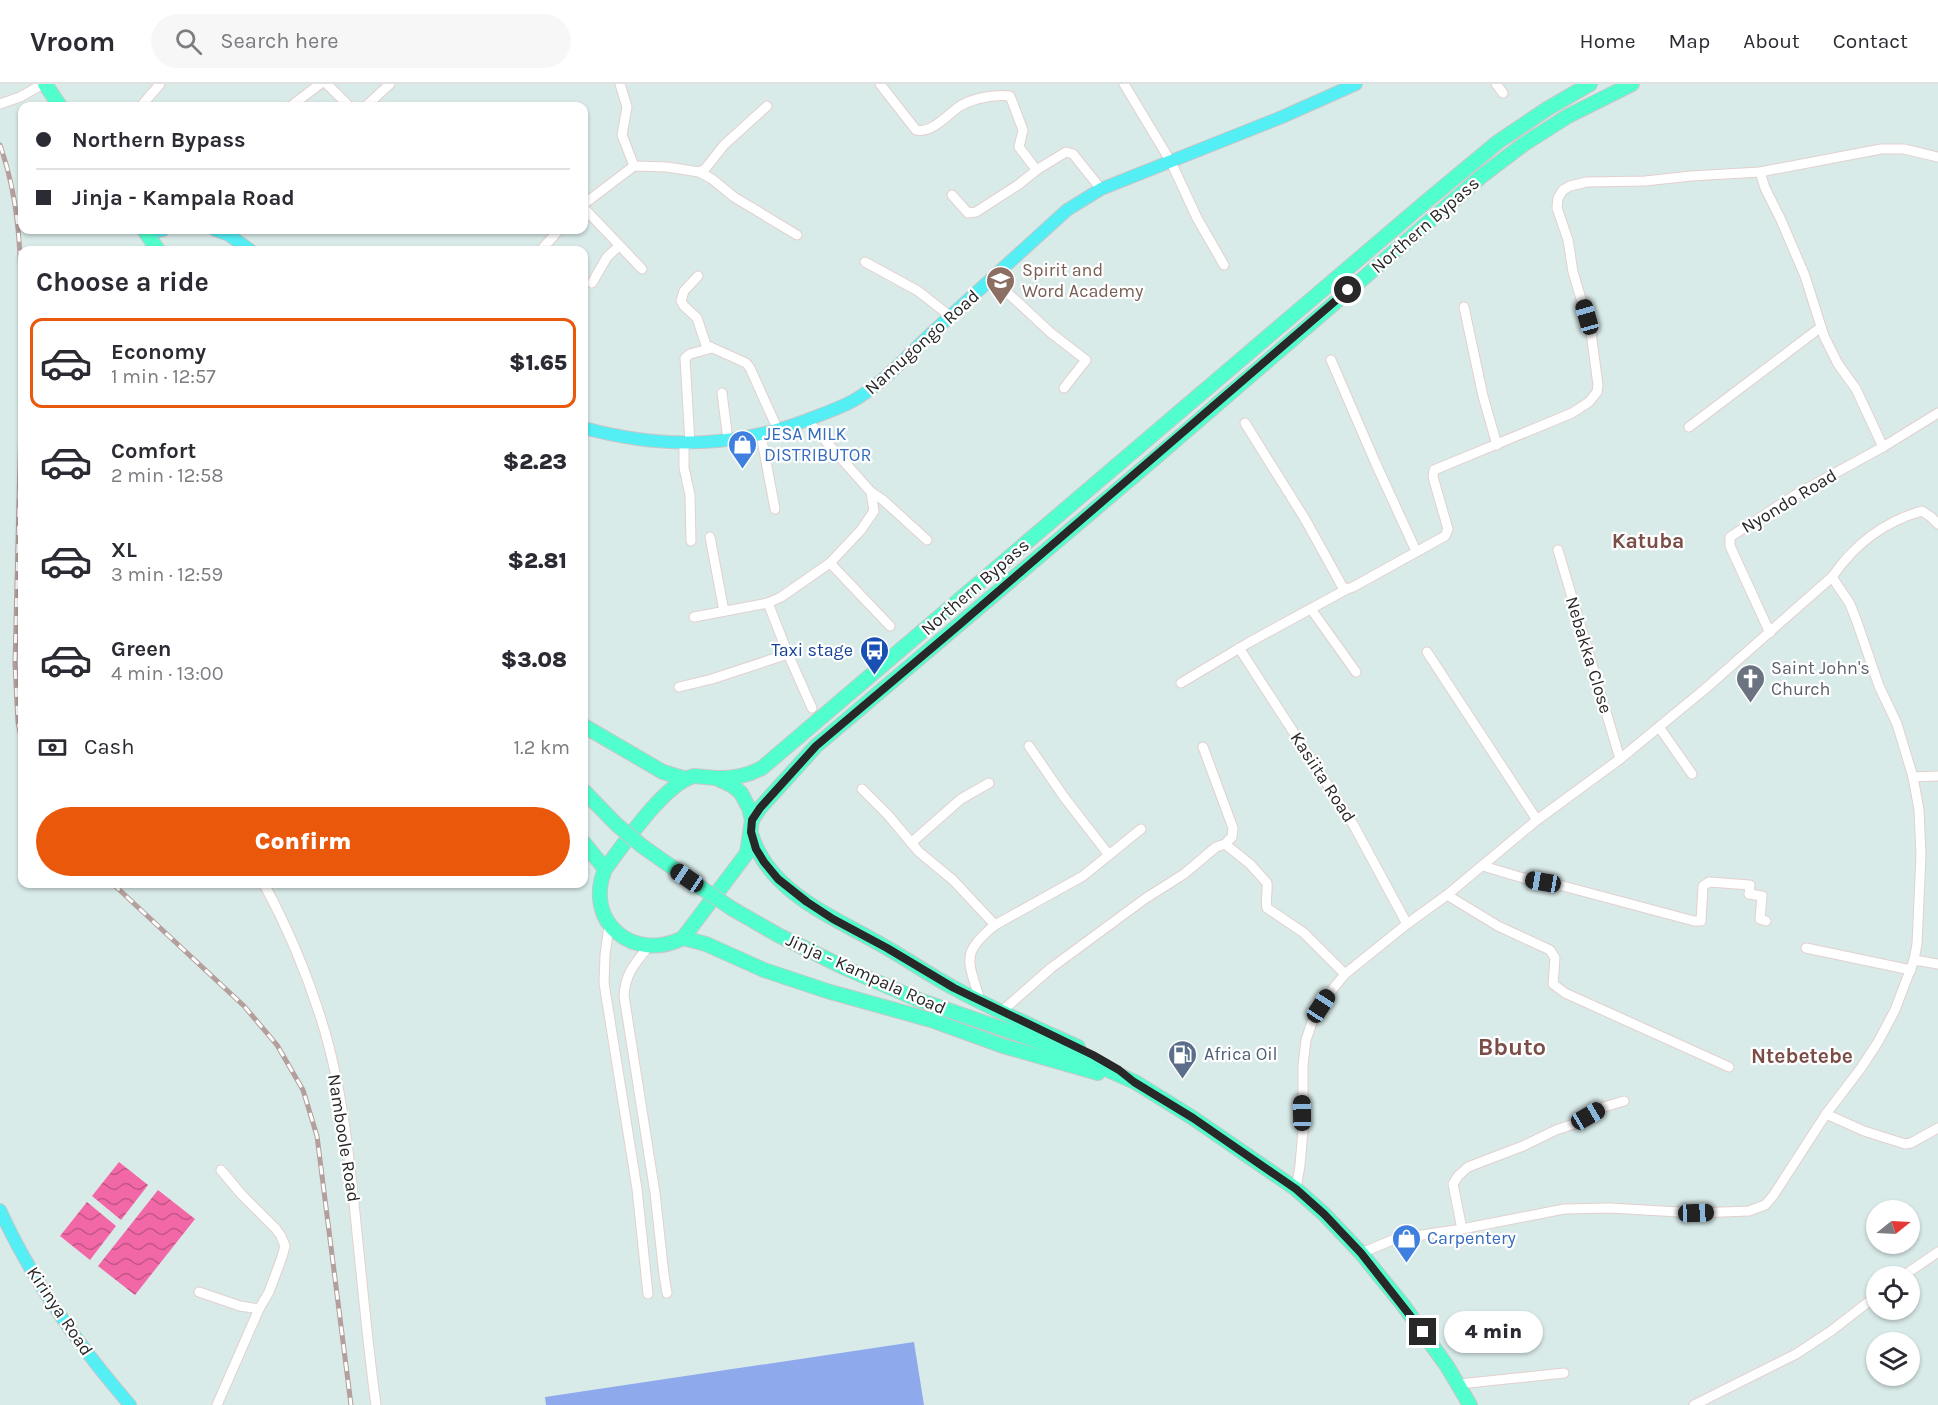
<!DOCTYPE html>
<meta charset="utf-8">
<style>
body{margin:0;font-family:Karla,sans-serif;background:#f7f7f7;color:#2b2b33;height:100vh;display:flex;flex-direction:column;font-size:22px;white-space:nowrap}
*{box-sizing:border-box;margin:0}
p{font-size:20px;color:#7c7c81}
.icon{flex:none;width:33px;height:33px;fill:none;stroke:currentColor;stroke-width:2;stroke-linecap:round;stroke-linejoin:round}
.map{position:relative;flex:1;overflow:hidden}
.drawer{position:absolute;left:18px;top:162px;width:570px;height:642px;display:flex;flex-direction:column;background:#fff;border-radius:12px;box-shadow:0 2px 4px #0004}
.drawer>*{flex:none}
.top-card{position:absolute;left:18px;top:18px;width:570px;height:132px;border-radius:12px;box-shadow:0 2px 4px #0004;display:grid;align-content:center;height:132px;padding:0 18px;background:#fff}
.needle{width:39px;rotate:72deg}
.buttons{position:absolute;left:1866px;top:1116px;display:grid;gap:12px}
.buttons a{display:grid;place-items:center;width:54px;height:54px;border-radius:50%;background:#fff;box-shadow:0 2px 4px #0004;font-size:30px}
.end{position:absolute;width:27px;height:27px;margin:-14px;border:8px solid #282828;background:#fff;box-shadow:0 0 0 3px #fff}
.from{border-radius:50%}
.bubble{position:absolute;height:42px;border-radius:21px;background:#fff;box-shadow:0 2px 4px #0004;font-size:20px;font-weight:800;line-height:42px;text-align:center}
.car{position:absolute;width:18px;height:36px;margin:-18px -9px;border-radius:8px;box-shadow:0 0 4px 2px #0007;background:linear-gradient(#222 24%,#8ab4d8 0 40%,#222 0 76%,#8ab4d8 0 86%,#222 0)}
.top-card b{display:flex;align-items:center;gap:21px;height:57px;font-size:22px}
.top-card b+b{border-top:2px solid #e1e1e2}
.top-card i{width:15px;height:15px;background:#2b2b33}
ul{padding:0;list-style:none}
li{display:flex;align-items:center;gap:18px;height:90px;margin:0 12px 9px;padding:0 6px;border:3px solid transparent;border-radius:12px}
li div{flex:1}
li b{display:block;font-size:22px}
li em{font-style:normal;font-weight:800}
li.current{border-color:#ea580c}
li>.icon{width:54px;height:54px;stroke-width:1.5}
h2{padding:0 18px;font-size:27px;line-height:72px}
.pay{display:flex;align-items:center;gap:15px;height:66px;padding:0 18px;font-size:22px}
.pay p{margin-inline-start:auto}
.primary-button{display:flex;gap:12px;margin-top:auto;padding:12px 18px}
.primary-button a{flex:1;height:69px;border-radius:36px;background:#ea580c;color:#fff;font-size:24px;font-weight:800;line-height:69px;text-align:center}
header{display:flex;align-items:center;gap:36px;box-sizing:border-box;height:84px;padding:0 30px;background:#fff;border-bottom:2px solid #e1e1e2}
header strong{font-size:28px}
nav{display:flex;gap:33px;margin-inline-start:auto;font-size:21px}
.search{width:420px;height:54px;background:#f7f7f7;display:flex;align-items:center;gap:15px;box-sizing:border-box;padding:0 21px;border-radius:33px;color:#7c7c81;font-size:22px}
.map>svg:first-child{display:block}
.pitch{fill:#8eaaed}
.water{fill:url(#water-waves)}
.lines{fill:none;stroke-linecap:round;stroke-linejoin:round}
.minor-casing{stroke:#e2d0ce;stroke-width:11}
.major-casing{stroke:#c7c7c7;stroke-width:14}
.highway-casing{stroke:#c7c7c7;stroke-width:16}
.minor{stroke:#fff;stroke-width:9}
.major{stroke:#54eef5;stroke-width:12}
.highway{stroke:#50ffcd;stroke-width:14}
.rail-casing{stroke:#b49f9c;stroke-width:5}
.rail{stroke:#fff;stroke-width:3;stroke-dasharray:9;stroke-linecap:butt}
.highway-bridge-casing{stroke:#c7c7c7;stroke-width:16;stroke-linecap:butt}
.highway-bridge{stroke:#50ffcd;stroke-width:14}
.route{stroke:#282828;stroke-width:8}
.labels{text-anchor:middle;stroke-width:4.5;stroke-linejoin:round;paint-order:stroke}
.street-label{font-size:18px;fill:#282828;stroke:#fff}
.education-label{font-size:18px;fill:#785e54;stroke:#fff;text-anchor:start}
.shop-label{font-size:18px;fill:#366cbe;stroke:#fff;text-anchor:start}
.transit-label{font-size:18px;fill:#164399;stroke:#fff;text-anchor:end}
.worship-label{font-size:18px;fill:#5b616d;stroke:#fff;text-anchor:start}
.service-label{font-size:18px;fill:#4e5e75;stroke:#fff;text-anchor:start}
.quarter-label{font-size:21px;font-weight:bold;fill:#7a4d47;stroke:#fff}
.district-label{font-size:24px;font-weight:bold;fill:#7a4d47;stroke:#fff}
</style>
<header>
<strong>Vroom</strong>
<div class="search"><svg class="icon" aria-label="search" viewBox="0 0 24 24"><circle cx="10" cy="10" r="6"/><path d="M15 15l6 6"/></svg>Search here</div>
<nav><a>Home</a><a>Map</a><a>About</a><a>Contact</a></nav>
</header>
<div class="map">
<svg width="1938" height="1321" viewBox="0 0 1938 1321">
<defs>
<pattern id="water-waves" width="16" height="10" patternUnits="userSpaceOnUse" patternTransform="scale(1.5)"><rect width="16" height="10" fill="#f267a6"/><path d="M0 5q4-4 8 0t8 0" fill="none" stroke="#c45587"/></pattern>
</defs>
<rect width="100%" height="100%" fill="#d9ebe9"/>
<polygon class="pitch" points="914,1258 924,1321 546,1321 545,1313"/>
<g class="water">
<polygon points="119,1078 148,1101 121,1136 92,1112"/>
<polygon points="158,1106 195,1135 135,1211 98,1182"/>
<polygon points="87,1118 116,1142 90,1176 60,1152"/>
</g>
<g class="lines">
<defs>
<g id="minor">
<polyline points="327,0 349,22"/>
<polyline points="620,0 627,23 622,51 634,82"/>
<path d="M880 0 916 46C932 50 948 30 960 22 974 14 995 10 1010 12L1023 46 1019 63 1035 84 1038 85 1066 68 1073 70 1101 105"/>
<polyline points="1124,0 1171,78 1197,134 1224,181"/>
<polyline points="1496,0 1503,9"/>
<polyline points="0,20 20,13 43,0"/>
<polyline points="141,22 160,0"/>
<polyline points="291,22 320,0"/>
<polyline points="366,22 390,0"/>
<polyline points="699,88 712,95 734,113 797,151"/>
<polyline points="1760,88 1765,104 1781,136 1805,192 1824,252 1838,280 1856,305 1883,363"/>
<polyline points="952,111 968,129 976,128 1018,101 1038,85"/>
<polyline points="584,120 634,82 667,83 699,88 705,85 724,61 767,22"/>
<polyline points="584,124 642,185"/>
<polyline points="541,166 559,146"/>
<polyline points="865,178 918,207 950,232"/>
<polyline points="698,192 684,207 681,217 684,222 697,234 706,261 746,279 750,284 778,346"/>
<polyline points="993,195 1051,249 1086,276 1064,304"/>
<polyline points="592,199 607,173 619,162"/>
<polyline points="1464,223 1483,312 1497,361"/>
<polyline points="1331,276 1376,380 1416,467"/>
<polyline points="722,309 728,356"/>
<polyline points="1245,339 1305,435 1342,502 1347,505 1353,503 1445,452 1448,445 1433,393 1434,386 1572,329 1589,318 1597,308 1598,301 1591,248 1573,188 1568,156 1557,124 1558,114 1563,106 1570,102 1587,98 1645,97 1691,92 1760,88 1881,65 1904,65 1938,73"/>
<polyline points="1689,343 1821,243"/>
<polyline points="761,351 775,425"/>
<polyline points="684,359 684,384 690,411 691,457"/>
<polyline points="690,360 685,274 690,270 712,264"/>
<polyline points="871,408 883,416 927,456"/>
<polyline points="710,453 724,527"/>
<polyline points="1558,466 1620,675"/>
<polyline points="830,479 890,542"/>
<path d="M1832 493C1855 460 1883 438 1922 427L1931 433 1938 440"/>
<polyline points="768,519 788,570 812,624"/>
<polyline points="1311,525 1356,588"/>
<polyline points="694,533 768,519 781,513 830,479 861,446 874,427 871,408 807,336"/>
<polyline points="1770,549 1730,462 1730,453 1795,411 1883,363 1938,329"/>
<polyline points="1239,564 1353,740 1407,840"/>
<polyline points="1427,568 1537,736"/>
<polyline points="1181,599 1248,559 1347,505"/>
<polyline points="679,603 712,595 788,570"/>
<polyline points="1659,643 1692,690"/>
<polyline points="1029,662 1064,713 1109,771"/>
<polyline points="1203,663 1233,744 1232,753 1225,760"/>
<path d="M862 705 888 731 919 768 953 796 995 841C959 870 969 877 980 917"/>
<polyline points="911,759 961,715 989,699"/>
<polyline points="1483,782 1523,794 1563,802 1694,837 1701,837 1703,802 1709,798 1750,801 1749,810 1762,812 1760,835 1766,837"/>
<path d="M264 800C288 844 307 890 322 938 343 1006 350 1078 357 1149 363 1206 368 1264 376 1321"/>
<polyline points="1447,811 1498,842 1550,866 1555,874 1553,900 1565,909 1729,983"/>
<polyline points="995,841 1083,792 1141,745"/>
<polyline points="609,842 605,871 604,899 637,1105 648,1210"/>
<path d="M649 862C635 879 625 890 624 912L655 1109 664 1191 667 1209"/>
<polyline points="1806,864 1911,886"/>
<polyline points="1914,876 1938,880"/>
<path d="M1001 928 1051 884 1146 814 1184 790 1216 763 1225 760 1250 780 1267 799C1268 807 1265 817 1267 824L1304 849 1345 890"/>
<polyline points="1826,1030 1864,1047 1905,1060 1911,1059 1938,1044"/>
<polyline points="1296,1105 1300,1081 1303,1046 1303,981 1306,956 1314,932 1328,911 1345,890 1407,840 1447,811 1537,736 1620,675 1705,605 1832,493 1850,520 1857,538 1879,602 1897,640 1913,693"/>
<polyline points="1462,1145 1453,1100 1458,1092 1468,1083 1523,1062 1556,1046 1574,1040 1604,1023 1624,1017"/>
<polyline points="1361,1169 1395,1155 1462,1145 1564,1125 1610,1124 1696,1129 1749,1127 1765,1121 1773,1112 1826,1030 1861,984 1878,958 1895,926 1914,876 1917,860 1921,771 1919,726 1913,693 1938,692"/>
<polyline points="1903,1192 1938,1168"/>
<polyline points="199,1208 240,1222 259,1225"/>
<polyline points="1459,1300 1564,1289"/>
<polyline points="217,1321 259,1225 269,1208 282,1173 285,1162 281,1152 276,1145 242,1111 221,1086"/>
<polyline points="1694,1321 1796,1270 1831,1247 1876,1212"/>
</g>
<g id="major">
<polyline points="215,146 229,151 250,166"/>
<polyline points="146,149 163,146"/>
<path d="M584 344C666 366 740 364 820 331 833 326 848 321 861 312 888 294 911 268 935 246 979 206 1023 166 1067 126L1101 105 1282 33 1356 0"/>
<path d="M0 1126C32 1197 79 1262 130 1321"/>
</g>
<g id="highway">
<polyline points="45,0 60,22"/>
<polyline points="144,146 158,166"/>
<polyline points="584,642 663,688 683,694"/>
<path d="M694 692 716 694 733 702 741 709 749 724 752 736 747 769 683 854C634 879 583 838 605 785 625 759 664 700 694 692Z"/>
<path d="M716 694C734 694 747 692 762 684L1428 116 1498 58 1547 25 1590 0"/>
<polyline points="584,707 616,740"/>
<polyline points="752,736 760,724 816,662 1155,374 1483,91 1524,60 1568,32 1632,0"/>
<path d="M751 750C770 811 837 834 887 864 910 877 931 892 954 904 994 926 1036 944 1078 963"/>
<polyline points="584,759 605,785"/>
<polyline points="642,762 703,805"/>
<polyline points="731,824 778,851 843,883 919,916 1058,964 1135,998 1193,1034 1296,1105 1324,1130 1361,1169 1403,1221 1447,1282 1470,1321"/>
<polyline points="683,854 706,860 764,886 827,907 931,936 1003,962 1098,989"/>
</g>
</defs>
<use href="#minor" class="minor-casing"/>
<use href="#major" class="major-casing"/>
<use href="#highway" class="highway-casing"/>
<use href="#minor" class="minor"/>
<use href="#major" class="major"/>
<use href="#highway" class="highway"/>
<defs>
<g id="rail">
<path d="M0 61C19 115 20 162 22 218"/>
<polyline points="22,298 15,580 18,638 22,658"/>
<polyline points="113,800 244,922 277,961 303,1006 317,1052 351,1321"/>
</g>
</defs>
<use href="#rail" class="rail-casing"/>
<use href="#rail" class="rail"/>
<defs>
<g id="highway-bridge">
<polyline points="616,740 642,762"/>
<polyline points="703,805 731,824"/>
</g>
</defs>
<use href="#highway-bridge" class="highway-bridge-casing"/>
<use href="#highway-bridge" class="highway-bridge"/>
</g>
<g class="lines">
<polyline class="route" points="1348,206 958,542 816,662 760,724 752,736 751,748 756,765 764,778 778,795 807,818 833,835 887,864 954,904 1093,971 1119,986 1134,998 1193,1034 1277,1092 1296,1105 1324,1130 1361,1169 1423,1248"/>
</g>
<defs>
<symbol id="school-pin" viewBox="-11 -11 22 30"><path d="M0 17L-7.5 6A9.5 9.5 0 1 1 7.5 6Z" fill="#8d6e63" stroke="#fff"/><path d="M0-5L7-2L0 1L-7-2ZM-4 1L0 2.5L4 1V4Q0 6-4 4Z" fill="#fff"/></symbol>
<symbol id="shop-pin" viewBox="-11 -11 22 30"><path d="M0 17L-7.5 6A9.5 9.5 0 1 1 7.5 6Z" fill="#3f7fe0" stroke="#fff"/><path d="M-5-2.5h2.3a2.7 3.5 0 0 1 5.4 0H5L5.5 6h-11ZM-1.5-2.5h3a1.5 2.3 0 0 0-3 0Z" fill="#fff"/></symbol>
<symbol id="bus-pin" viewBox="-11 -11 22 30"><path d="M0 17L-7.5 6A9.5 9.5 0 1 1 7.5 6Z" fill="#1a4fb4" stroke="#fff"/><path d="M-5-6H5V4H4V6H2V4H-2V6H-4V4H-5ZM-3.5-4V0h7V-4ZM-3.5 1.2v1.5H-2V1.2ZM2 1.2v1.5H3.5V1.2Z" fill="#fff"/></symbol>
<symbol id="church-pin" viewBox="-11 -11 22 30"><path d="M0 17L-7.5 6A9.5 9.5 0 1 1 7.5 6Z" fill="#6b7280" stroke="#fff"/><path d="M-1.2-6h2.4v3.5h3.3v2.4h-3.3V6h-2.4V-.1h-3.3v-2.4h3.3Z" fill="#fff"/></symbol>
<symbol id="fuel-pin" viewBox="-11 -11 22 30"><path d="M0 17L-7.5 6A9.5 9.5 0 1 1 7.5 6Z" fill="#5c6f8a" stroke="#fff"/><path d="M-5.5-6h7V0h2V4h1.3V-2.5L3-4.5l.8-.8L6-3V5H2.5V1h-1V6h-7ZM-4.2-4.7v3.2H.2V-4.7Z" fill="#fff"/></symbol>
</defs>
<g fill-rule="evenodd">
<use href="#school-pin" x="984" y="180" width="33" height="45"/>
<use href="#shop-pin" x="726" y="344" width="33" height="45"/>
<use href="#bus-pin" x="858" y="550" width="33" height="45"/>
<use href="#church-pin" x="1734" y="578" width="33" height="45"/>
<use href="#fuel-pin" x="1166" y="954" width="33" height="45"/>
<use href="#shop-pin" x="1390" y="1138" width="33" height="45"/>
</g>
<g class="labels">
<g class="street-label">
<text transform="translate(1425 141) rotate(-41)" y="6">Northern Bypass</text>
<text transform="translate(922 258) rotate(-42)" y="6">Namugongo Road</text>
<text transform="translate(1789 417) rotate(-31)" y="6">Nyondo Road</text>
<text transform="translate(975 503) rotate(-41)" y="6">Northern Bypass</text>
<text transform="translate(1589 571) rotate(73)" y="6">Nebakka Close</text>
<text transform="translate(1323 693) rotate(57)" y="6">Kasiita Road</text>
<text transform="translate(866 890) rotate(24)" y="6">Jinja - Kampala Road</text>
<text transform="translate(344 1054) rotate(81)" y="6">Namboole Road</text>
<text transform="translate(60 1227) rotate(56)" y="6">Kirinya Road</text>
</g>
<g class="education-label">
<text x="1022" y="192">Spirit and<tspan x="1022" dy="21">Word Academy</tspan></text>
</g>
<g class="shop-label">
<text x="764" y="356">JESA MILK<tspan x="764" dy="21">DISTRIBUTOR</tspan></text>
<text x="1427" y="1160">Carpentery</text>
</g>
<g class="transit-label">
<text x="853" y="572">Taxi stage</text>
</g>
<g class="worship-label">
<text x="1771" y="590">Saint John's<tspan x="1771" dy="21">Church</tspan></text>
</g>
<g class="service-label">
<text x="1204" y="976">Africa Oil</text>
</g>
<g class="quarter-label">
<text x="1648" y="464">Katuba</text>
<text x="1802" y="979">Ntebetebe</text>
</g>
<g class="district-label">
<text x="1512" y="971">Bbuto</text>
</g>
</g>
</svg>
<div class="buttons">
<a><svg class="needle" viewBox="-14 -14 28 28"><path d="M0-13l5 13h-10z" fill="#e53935"/><path d="M0 13l5-13h-10z" fill="#7c7c81"/></svg></a>
<a><svg class="icon" aria-label="locate" viewBox="0 0 24 24"><circle cx="12" cy="12" r="6"/><path d="M12 2v4M12 18v4M2 12h4M18 12h4"/></svg></a>
<a><svg class="icon" aria-label="layers" viewBox="0 0 24 24"><path d="M12 4l9 5-9 5-9-5zM3 14l9 5 9-5"/></svg></a>
</div>
<i class="end from" style="left:1348px;top:206px"></i>
<i class="end" style="left:1423px;top:1248px"></i>
<div class="bubble" style="left:1444px;top:1227px;width:99px">4 min</div>
<i class="car" style="left:1587px;top:233px;rotate:344deg"></i>
<i class="car" style="left:687px;top:794px;rotate:304deg"></i>
<i class="car" style="left:1543px;top:798px;rotate:280deg"></i>
<i class="car" style="left:1321px;top:922px;rotate:33deg"></i>
<i class="car" style="left:1302px;top:1029px;rotate:359deg"></i>
<i class="car" style="left:1588px;top:1032px;rotate:60deg"></i>
<i class="car" style="left:1696px;top:1129px;rotate:88deg"></i>
<div class="top-card">
<b><i class="from"></i>Northern Bypass</b>
<b><i></i>Jinja - Kampala Road</b>
</div>
<section class="drawer">
<h2>Choose a ride</h2>
<ul>
<li class="current"><svg class="icon" aria-label="car" viewBox="0 0 24 24"><path d="M5 17H2v-5l4-1 3-4h7l3 4 3 1v5h-3M9 17h6M6 11h13"/><circle cx="7" cy="17" r="2"/><circle cx="17" cy="17" r="2"/></svg><div><b>Economy</b><p>1 min · 12:57</p></div><em>$1.65</em></li>
<li><svg class="icon" aria-label="car" viewBox="0 0 24 24"><path d="M5 17H2v-5l4-1 3-4h7l3 4 3 1v5h-3M9 17h6M6 11h13"/><circle cx="7" cy="17" r="2"/><circle cx="17" cy="17" r="2"/></svg><div><b>Comfort</b><p>2 min · 12:58</p></div><em>$2.23</em></li>
<li><svg class="icon" aria-label="car" viewBox="0 0 24 24"><path d="M5 17H2v-5l4-1 3-4h7l3 4 3 1v5h-3M9 17h6M6 11h13"/><circle cx="7" cy="17" r="2"/><circle cx="17" cy="17" r="2"/></svg><div><b>XL</b><p>3 min · 12:59</p></div><em>$2.81</em></li>
<li><svg class="icon" aria-label="car" viewBox="0 0 24 24"><path d="M5 17H2v-5l4-1 3-4h7l3 4 3 1v5h-3M9 17h6M6 11h13"/><circle cx="7" cy="17" r="2"/><circle cx="17" cy="17" r="2"/></svg><div><b>Green</b><p>4 min · 13:00</p></div><em>$3.08</em></li>
</ul>
<div class="pay"><svg class="icon" aria-label="cash" viewBox="0 0 24 24"><path d="M3 7h18v10H3z"/><circle cx="12" cy="12" r="2"/></svg>Cash<p>1.2 km</p></div>
<div class="primary-button"><a>Confirm</a></div>
</section>
</div>
